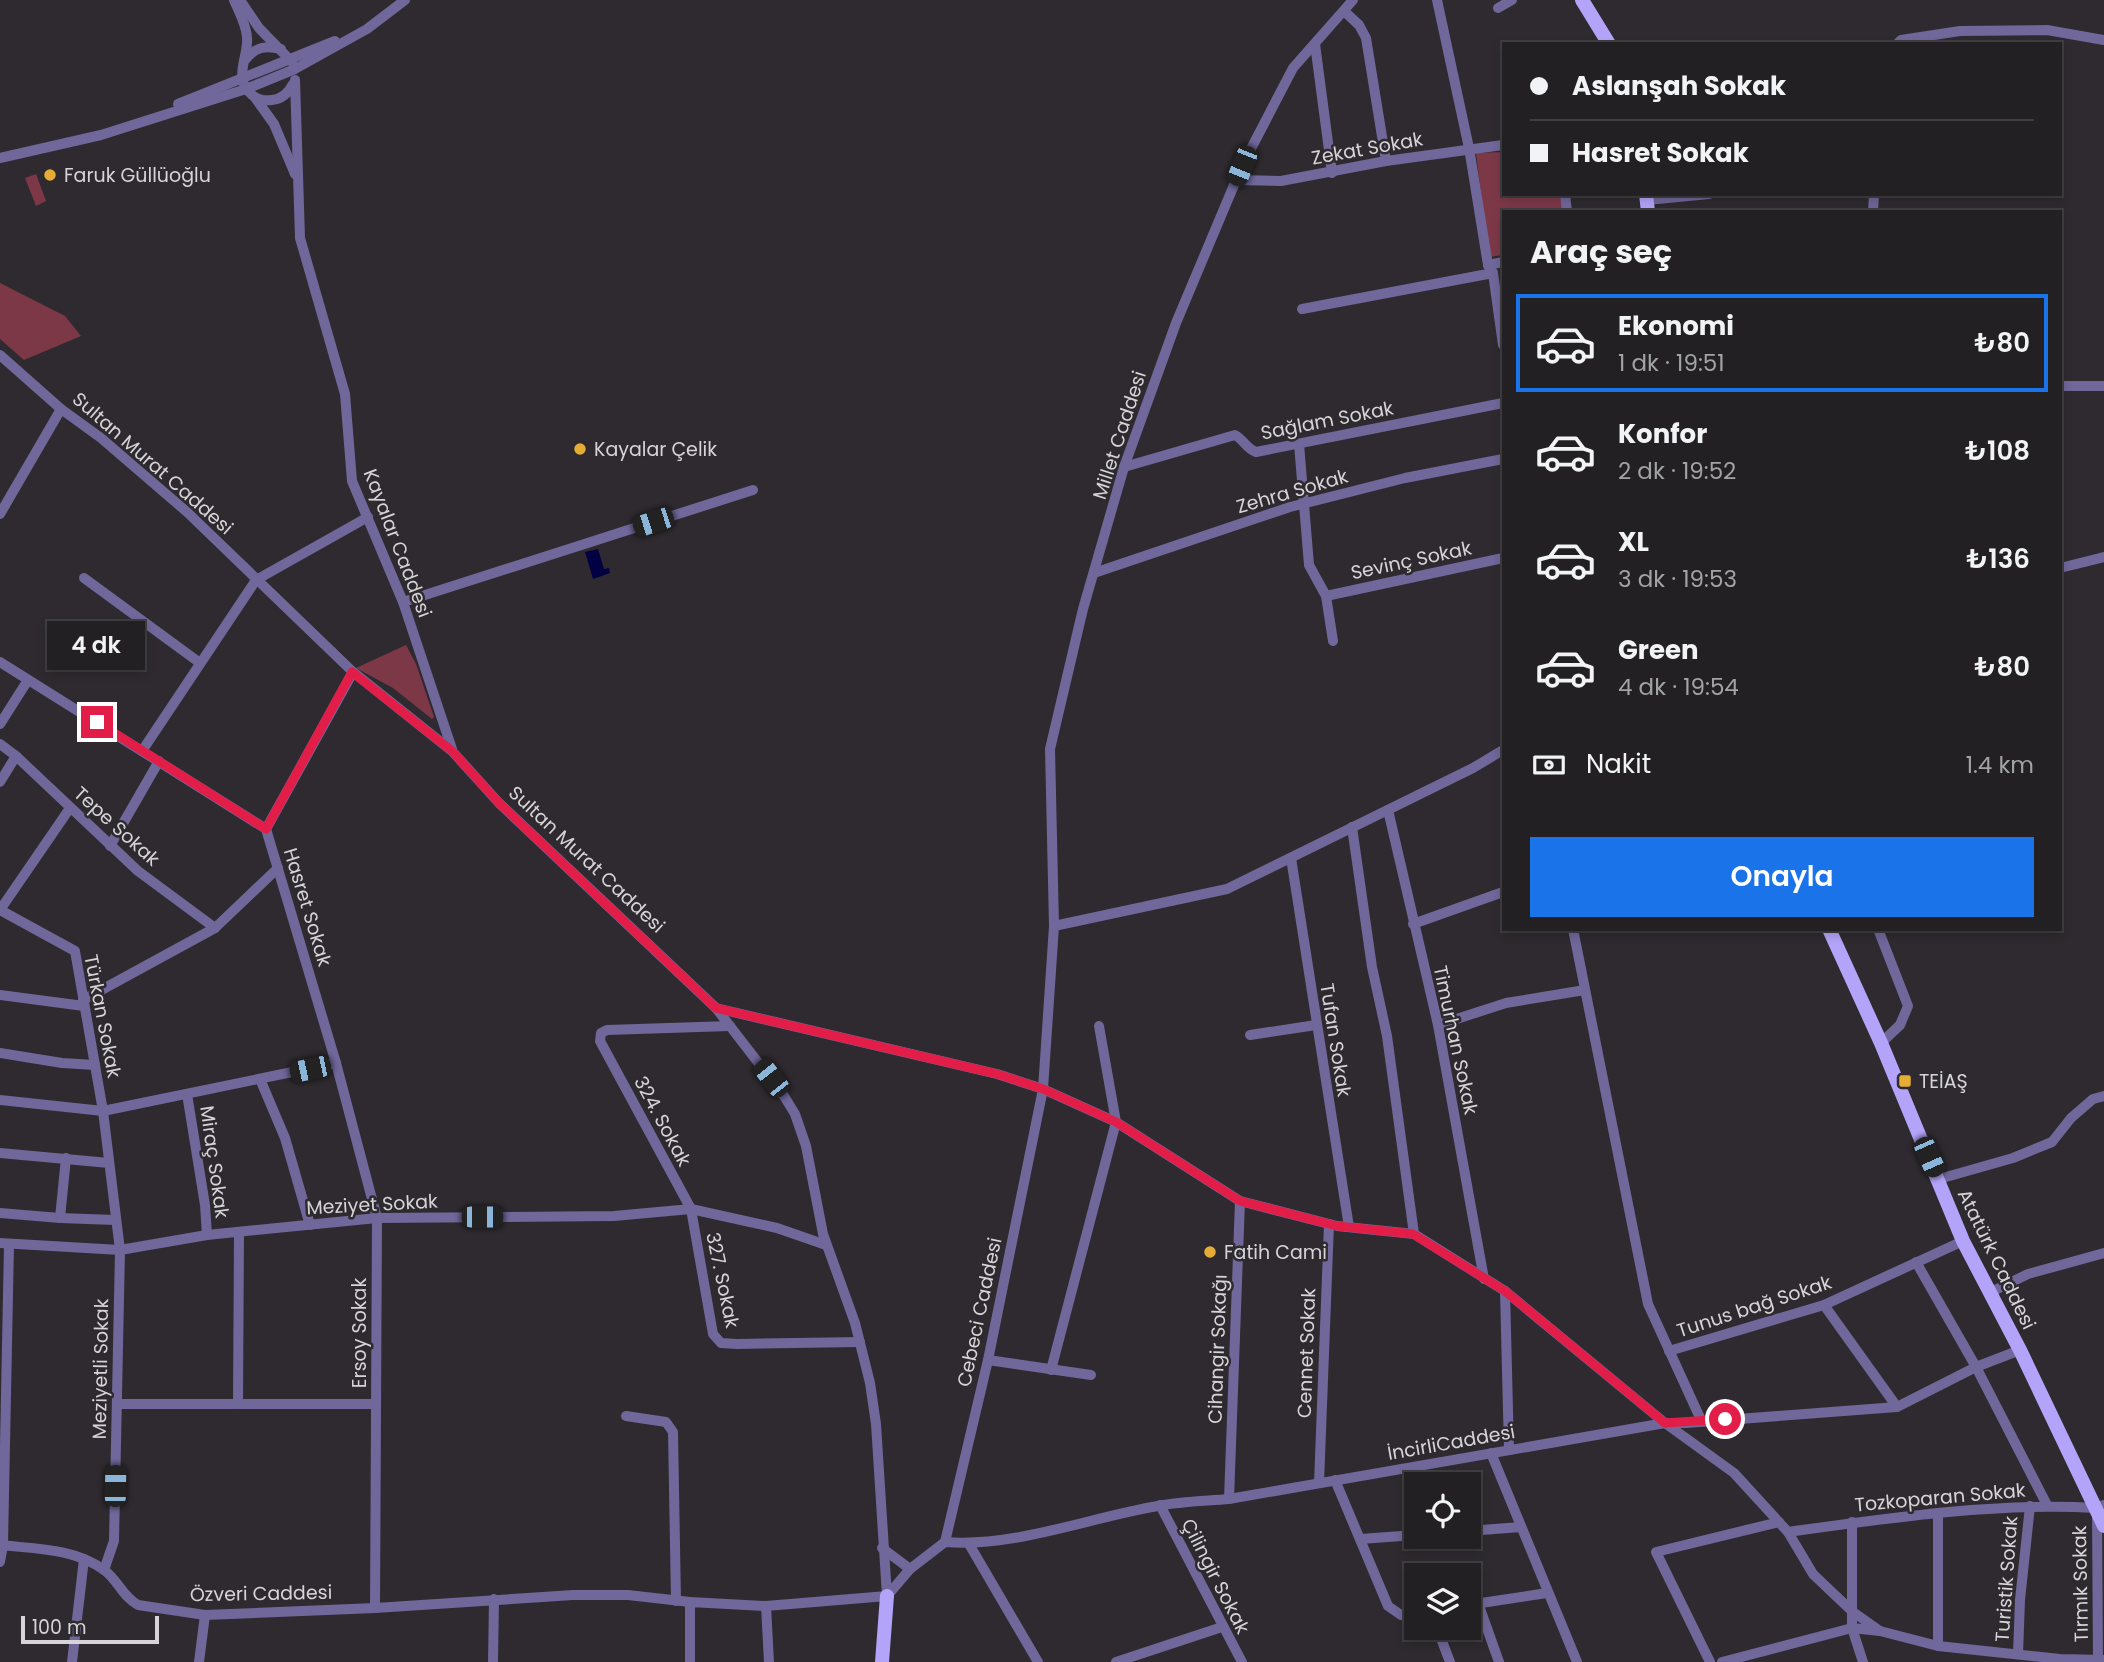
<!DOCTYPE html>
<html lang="tr">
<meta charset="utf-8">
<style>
body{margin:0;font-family:Poppins,sans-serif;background:#2e2d30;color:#f1f3f6;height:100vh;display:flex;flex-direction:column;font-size:26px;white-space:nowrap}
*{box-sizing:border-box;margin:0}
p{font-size:23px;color:#a2a3a6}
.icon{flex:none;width:38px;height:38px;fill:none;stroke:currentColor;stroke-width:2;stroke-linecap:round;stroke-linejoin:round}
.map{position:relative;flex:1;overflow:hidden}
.drawer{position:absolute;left:1502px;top:210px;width:560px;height:721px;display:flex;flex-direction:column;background:#222023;border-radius:0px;box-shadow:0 4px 10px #0003,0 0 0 2px #3f3e41}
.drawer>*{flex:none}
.top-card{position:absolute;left:1502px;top:42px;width:560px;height:154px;border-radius:0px;box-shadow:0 4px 10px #0003,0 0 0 2px #3f3e41;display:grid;align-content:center;height:154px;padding:0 28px;background:#222023}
.controls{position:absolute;left:1404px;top:1472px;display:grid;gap:14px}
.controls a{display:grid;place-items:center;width:77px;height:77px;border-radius:0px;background:#222023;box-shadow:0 4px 10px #0003,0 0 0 2px #3f3e41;font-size:35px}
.scale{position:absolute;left:21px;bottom:18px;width:138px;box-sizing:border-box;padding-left:7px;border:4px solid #d7d4d8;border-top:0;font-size:19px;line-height:24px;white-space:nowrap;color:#d7d4d8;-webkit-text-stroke:5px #2e2a2f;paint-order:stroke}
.end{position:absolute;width:32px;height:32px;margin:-16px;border:9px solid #e11d48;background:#fff;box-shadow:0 0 0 4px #fff}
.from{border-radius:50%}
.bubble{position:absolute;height:49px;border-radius:0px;background:#222023;box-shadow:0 4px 10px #0003,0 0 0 2px #3f3e41;font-size:23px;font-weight:600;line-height:49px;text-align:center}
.car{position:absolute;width:21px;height:42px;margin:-21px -10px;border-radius:9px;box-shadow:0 0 5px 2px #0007;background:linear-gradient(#222 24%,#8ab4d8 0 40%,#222 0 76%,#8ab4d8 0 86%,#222 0)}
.top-card b{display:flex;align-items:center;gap:24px;height:66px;font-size:26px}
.top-card b+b{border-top:2px solid #3f3e41}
.top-card i{width:18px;height:18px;background:#f1f3f6}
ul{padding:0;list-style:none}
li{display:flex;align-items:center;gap:21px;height:98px;margin:0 14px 10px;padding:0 14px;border:4px solid transparent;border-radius:0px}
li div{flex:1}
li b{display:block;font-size:26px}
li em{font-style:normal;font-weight:600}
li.on{border-color:#1a73e8}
li>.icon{width:63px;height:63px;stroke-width:1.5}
h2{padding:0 28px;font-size:32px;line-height:84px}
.pay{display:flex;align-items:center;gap:18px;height:77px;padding:0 28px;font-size:26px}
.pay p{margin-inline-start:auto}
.action{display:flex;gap:14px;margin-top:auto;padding:14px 28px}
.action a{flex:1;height:80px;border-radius:0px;background:#1a73e8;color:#fff;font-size:28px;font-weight:600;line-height:80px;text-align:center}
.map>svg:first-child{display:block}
.green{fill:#7d3848}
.water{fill:#020042}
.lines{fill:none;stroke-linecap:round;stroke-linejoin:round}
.minor{stroke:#70679a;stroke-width:10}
.major{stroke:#b4a4f9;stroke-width:14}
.route{stroke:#e11d48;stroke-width:9}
.poi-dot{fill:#e5ad35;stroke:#2e2a2f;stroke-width:2.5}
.labels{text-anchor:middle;stroke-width:5;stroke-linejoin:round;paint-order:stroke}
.street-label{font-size:19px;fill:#d7d4d8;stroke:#2e2a2f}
.poi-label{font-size:19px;fill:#d7d4d8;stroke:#2e2a2f;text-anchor:start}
</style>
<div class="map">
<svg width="2104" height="1662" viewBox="0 0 2104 1662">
<rect width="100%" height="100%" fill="#2e2a2f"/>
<g class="green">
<polygon points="1503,152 1503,194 1562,194 1564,212 1503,212 1503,255 1489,257 1476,153"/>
<polygon points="36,174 46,201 36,206 25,178"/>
<polygon points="0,283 65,316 81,336 24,360 0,339"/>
<polygon points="406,645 416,664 434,717 432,719 393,688 356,668"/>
</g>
<polygon class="water" points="598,549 604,569 609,568 610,573 593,579 585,552"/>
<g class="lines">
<g class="minor">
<path d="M234 0C239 12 246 24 247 37 249 57 232 78 252 95 258 100 265 101 272 100 282 99 289 92 293 84"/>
<polyline points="240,0 259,28 292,62"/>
<polyline points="1437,0 1469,148 1488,265 1493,273 1503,345"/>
<polyline points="1498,8 1512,0"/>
<polyline points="1344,11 1359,25 1366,38 1386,161"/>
<polyline points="1315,44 1332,173"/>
<polyline points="1897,44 1901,40 1960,31 2047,30 2104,40"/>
<path d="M246 59C255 47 266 45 281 49"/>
<polyline points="295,80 300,238 345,394 352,481 403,602 452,749"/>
<polyline points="256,99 274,124 295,174"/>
<polyline points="178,104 335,41"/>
<polyline points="0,158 101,135 246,89 295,69 367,29 405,0"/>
<polyline points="1236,180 1281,181 1386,161 1503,145"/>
<polyline points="1565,194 1567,212"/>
<polyline points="1647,200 1709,194"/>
<polyline points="1873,212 1874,194"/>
<polyline points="1488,265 1503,262"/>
<polyline points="1302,309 1493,273"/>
<polyline points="0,355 61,409 101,438 187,512 353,672 452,751 499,803 716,1008 784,1096 795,1114 806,1146 823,1234 855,1323 870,1383 876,1424 887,1596"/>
<polyline points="2060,386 2104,386"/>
<polyline points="1299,444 1309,565 1326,596 1333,641"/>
<path d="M1124 467 1235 435C1244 440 1246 448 1256 452L1503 403"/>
<polyline points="0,514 61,409"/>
<polyline points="2060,568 2104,557"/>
<polyline points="1094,573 1290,507 1405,478 1503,459"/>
<polyline points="84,578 200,663"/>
<polyline points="1326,596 1503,558"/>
<polyline points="403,602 753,490"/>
<polyline points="0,662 266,829 336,1063 377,1218 375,1608"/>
<polyline points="0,724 28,680"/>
<polyline points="0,744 16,756 138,871 215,928"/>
<polyline points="142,751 256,580 368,517"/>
<polyline points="0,782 16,756"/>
<polyline points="70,808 0,910 75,951 103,1111 120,1250 114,1541 104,1570"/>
<polyline points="1388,810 1438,1025 1484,1279"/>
<polyline points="1352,827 1372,967 1387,1036 1414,1234"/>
<polyline points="266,829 353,672"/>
<polyline points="110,846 159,761"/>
<polyline points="1291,858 1349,1227"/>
<polyline points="1413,924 1503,892"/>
<polyline points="1054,926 1227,889 1473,768 1503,750"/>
<polyline points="1573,929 1648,1304 1701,1420"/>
<polyline points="1878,929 1908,1006 1900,1025 1881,1043"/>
<polyline points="0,995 84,1006"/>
<polyline points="83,1000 215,928 278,868"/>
<polyline points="716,1008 997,1074 1043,1089 1116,1122 1240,1201 1337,1226 1414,1234 1505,1291 1665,1423 1686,1423 1897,1407 1976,1367 2020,1350"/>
<polyline points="1438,1025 1506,1003 1585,990"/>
<polyline points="730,1026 607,1030 601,1033 600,1041 691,1209 713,1334 721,1343 737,1344 860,1342"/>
<polyline points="1250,1035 1316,1025"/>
<polyline points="0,1053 62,1063 95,1065"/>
<polyline points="260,1079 285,1138 310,1225"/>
<polyline points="187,1094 205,1205 207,1235"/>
<polyline points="0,1100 103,1111 336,1063"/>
<polyline points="0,1153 109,1163"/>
<polyline points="1939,1179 2013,1158 2052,1142 2071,1118 2093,1099 2104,1096"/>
<polyline points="0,1213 60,1218 115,1220"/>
<polyline points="60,1218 66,1158"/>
<polyline points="0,1243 120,1250 207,1235 377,1218 614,1216 691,1209 777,1228 826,1245"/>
<polyline points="1916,1262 1976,1367 2047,1505"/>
<polyline points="1505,1291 1509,1450"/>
<polyline points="1989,1293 2028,1274 2104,1253"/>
<polyline points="1824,1305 1897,1407"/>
<polyline points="1669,1351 1824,1305 1963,1241"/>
<polyline points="988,1360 1091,1375"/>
<polyline points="1051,1370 1116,1122 1099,1026"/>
<polyline points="117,1404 376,1404"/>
<polyline points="238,1404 239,1232"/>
<polyline points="626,1416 666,1422 673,1432 676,1601"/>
<polyline points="1491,1453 1577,1662"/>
<polyline points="1335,1480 1388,1606 1401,1615 1416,1613"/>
<polyline points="1319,1483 1329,1224"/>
<polyline points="1229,1499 1240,1201"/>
<polyline points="1160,1505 1242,1662"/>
<polyline points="2097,1514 2098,1659"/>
<polyline points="1852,1522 1852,1628 1863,1662"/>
<polyline points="1468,1531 1521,1527"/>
<path d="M1788 1532C1888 1518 1996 1502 2096 1508L2104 1505"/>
<polyline points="1360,1539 1416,1535"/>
<polyline points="945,1542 988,1360 1043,1089 1054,926 1050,749 1083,609 1124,467 1176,323 1242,166 1293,68 1353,0"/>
<path d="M945 1542C1013 1548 1091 1517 1158 1506 1181 1501 1206 1501 1229 1499L1665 1423 1734 1473 1788 1532 1813 1574 1853 1612 1880 1631"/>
<polyline points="969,1544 1038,1662"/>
<path d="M0 1545C35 1549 74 1548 104 1570 118 1580 122 1596 138 1605L205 1615 375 1608 573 1595H628L690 1602"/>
<polyline points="882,1548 910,1569"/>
<polyline points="0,1562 3,1545 9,1244"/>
<polyline points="1478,1603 1499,1662"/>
<polyline points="1468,1605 1547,1593"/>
<polyline points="1437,1628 1450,1662"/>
<polyline points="1938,1646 1938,1514"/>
<polyline points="2018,1654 2020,1600 2030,1506"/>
<polyline points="72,1662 84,1559"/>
<polyline points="199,1662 205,1615"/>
<polyline points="493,1662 494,1599"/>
<polyline points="690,1662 690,1602 766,1606"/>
<polyline points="769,1662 766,1606 887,1596 910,1569 945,1542"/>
<polyline points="1116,1662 1222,1627"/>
<polyline points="1710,1662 1656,1552 1779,1522"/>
<polyline points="1722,1662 1852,1628 1880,1631 1938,1646 2060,1659 2104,1660"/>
</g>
<g class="major">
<polyline points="1582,0 1609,44"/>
<polyline points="1646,194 1648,212"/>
<polyline points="1829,929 1881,1043 1963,1241 2020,1350 2104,1526"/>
<polyline points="882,1662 887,1596"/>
</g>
</g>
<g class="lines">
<polyline class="route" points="97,722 266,829 352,672 452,751 499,803 716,1008 997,1074 1043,1089 1116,1122 1240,1201 1337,1226 1413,1234 1505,1291 1665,1423 1725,1419"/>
</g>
<g class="poi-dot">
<circle cx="50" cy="175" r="7"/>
<circle cx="580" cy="449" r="7"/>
<rect x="1898" y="1074" width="14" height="14" rx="3.5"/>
<circle cx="1210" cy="1252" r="7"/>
</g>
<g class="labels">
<g class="street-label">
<text transform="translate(1367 148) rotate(-10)" y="7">Zekat Sokak</text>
<text transform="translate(1327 420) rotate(-11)" y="7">Sağlam Sokak</text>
<text transform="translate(1119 435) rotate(-72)" y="7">Millet Caddesi</text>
<text transform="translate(153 463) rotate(41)" y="7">Sultan Murat Caddesi</text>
<text transform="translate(1292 491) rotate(-16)" y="7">Zehra Sokak</text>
<text transform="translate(398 543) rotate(69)" y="7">Kayalar Caddesi</text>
<text transform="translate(1411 560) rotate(-12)" y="7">Sevinç Sokak</text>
<text transform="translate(117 826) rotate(42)" y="7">Tepe Sokak</text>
<text transform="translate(587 859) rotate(43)" y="7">Sultan Murat Caddesi</text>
<text transform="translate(308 907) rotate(73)" y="7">Hasret Sokak</text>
<text transform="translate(103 1016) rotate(79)" y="7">Türkan Sokak</text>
<text transform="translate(1336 1040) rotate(81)" y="7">Tufan Sokak</text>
<text transform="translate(1456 1040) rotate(78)" y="7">Timurhan Sokak</text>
<text transform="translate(663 1121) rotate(62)" y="7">324. Sokak</text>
<text transform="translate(215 1162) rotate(82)" y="7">Miraç Sokak</text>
<text transform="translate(372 1204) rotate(-3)" y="7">Meziyet Sokak</text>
<text transform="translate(1997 1259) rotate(64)" y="7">Atatürk Caddesi</text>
<text transform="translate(723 1280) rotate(78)" y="7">327. Sokak</text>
<text transform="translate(1754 1306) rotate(-18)" y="7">Tunus bağ Sokak</text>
<text transform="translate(979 1312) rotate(-78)" y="7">Cebeci Caddesi</text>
<text transform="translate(359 1333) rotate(-90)" y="7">Ersoy Sokak</text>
<text transform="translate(1217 1349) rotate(-88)" y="7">Cihangir Sokağı</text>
<text transform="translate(1306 1353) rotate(-88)" y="7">Cennet Sokak</text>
<text transform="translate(100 1369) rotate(-89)" y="7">Meziyetli Sokak</text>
<text transform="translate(1451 1442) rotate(-10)" y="7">İncirliCaddesi</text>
<text transform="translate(1940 1497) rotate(-5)" y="7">Tozkoparan Sokak</text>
<text transform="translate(1216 1576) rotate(63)" y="7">Çilingir Sokak</text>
<text transform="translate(2006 1579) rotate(-86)" y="7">Turistik Sokak</text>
<text transform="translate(2080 1584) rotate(-91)" y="7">Tırmık Sokak</text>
<text transform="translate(261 1593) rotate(-1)" y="7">Özveri Caddesi</text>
</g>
<g class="poi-label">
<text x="64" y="182">Faruk Güllüoğlu</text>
<text x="594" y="456">Kayalar Çelik</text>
<text x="1919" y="1088">TEİAŞ</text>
<text x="1224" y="1259">Fatih Cami</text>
</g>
</g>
</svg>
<div class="controls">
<a><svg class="icon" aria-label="locate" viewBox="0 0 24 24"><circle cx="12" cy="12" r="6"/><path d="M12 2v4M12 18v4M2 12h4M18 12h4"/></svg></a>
<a><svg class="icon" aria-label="layers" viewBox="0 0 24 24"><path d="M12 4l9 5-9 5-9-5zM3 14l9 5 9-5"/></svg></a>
</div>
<div class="scale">100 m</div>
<i class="end from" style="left:1725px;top:1419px"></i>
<i class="end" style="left:97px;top:722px"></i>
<div class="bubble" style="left:47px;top:621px;width:98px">4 dk</div>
<i class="car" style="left:1242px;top:166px;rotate:202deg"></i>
<i class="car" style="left:653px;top:522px;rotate:252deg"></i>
<i class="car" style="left:310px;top:1069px;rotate:258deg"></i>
<i class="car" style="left:771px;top:1078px;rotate:322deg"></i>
<i class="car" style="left:1929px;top:1157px;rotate:156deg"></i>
<i class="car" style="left:482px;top:1217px;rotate:90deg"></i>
<i class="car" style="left:115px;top:1486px;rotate:1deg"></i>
<div class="top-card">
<b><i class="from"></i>Aslanşah Sokak</b>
<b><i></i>Hasret Sokak</b>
</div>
<section class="drawer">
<h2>Araç seç</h2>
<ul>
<li class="on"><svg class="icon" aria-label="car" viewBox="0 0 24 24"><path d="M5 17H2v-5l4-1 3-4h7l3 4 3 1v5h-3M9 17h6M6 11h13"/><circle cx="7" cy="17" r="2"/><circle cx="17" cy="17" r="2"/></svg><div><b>Ekonomi</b><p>1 dk · 19:51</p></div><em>₺80</em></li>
<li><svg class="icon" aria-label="car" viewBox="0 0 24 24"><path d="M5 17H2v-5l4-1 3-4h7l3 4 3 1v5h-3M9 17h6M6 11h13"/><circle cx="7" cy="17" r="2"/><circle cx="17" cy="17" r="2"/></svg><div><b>Konfor</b><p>2 dk · 19:52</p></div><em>₺108</em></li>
<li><svg class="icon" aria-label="car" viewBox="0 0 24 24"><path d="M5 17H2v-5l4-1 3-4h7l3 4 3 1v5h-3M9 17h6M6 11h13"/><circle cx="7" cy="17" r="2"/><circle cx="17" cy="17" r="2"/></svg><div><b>XL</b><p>3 dk · 19:53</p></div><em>₺136</em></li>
<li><svg class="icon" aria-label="car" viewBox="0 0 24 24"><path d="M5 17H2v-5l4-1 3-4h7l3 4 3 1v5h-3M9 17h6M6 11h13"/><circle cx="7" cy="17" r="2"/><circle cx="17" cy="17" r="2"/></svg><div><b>Green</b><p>4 dk · 19:54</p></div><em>₺80</em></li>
</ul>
<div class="pay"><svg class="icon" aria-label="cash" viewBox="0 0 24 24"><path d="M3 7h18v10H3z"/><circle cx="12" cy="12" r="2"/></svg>Nakit<p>1.4 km</p></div>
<div class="action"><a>Onayla</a></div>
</section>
</div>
